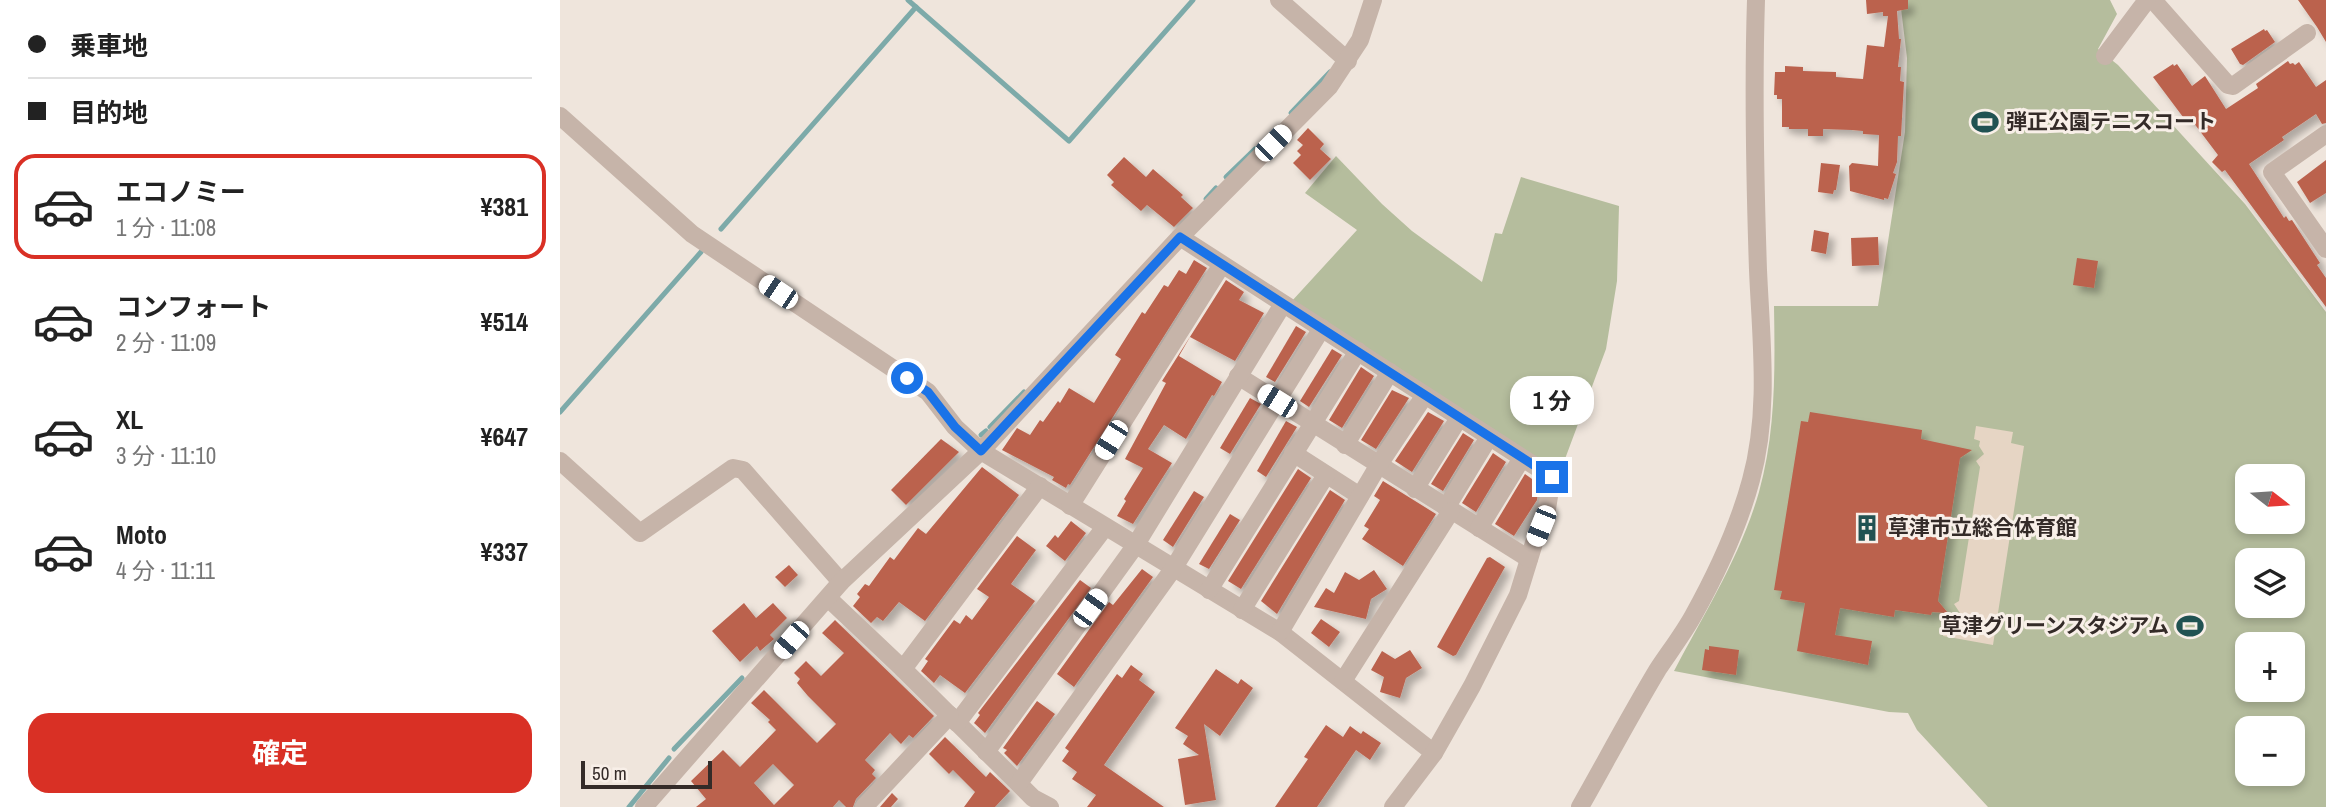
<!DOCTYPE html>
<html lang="ja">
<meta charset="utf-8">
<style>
body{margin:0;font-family:"Archivo Narrow","Noto Sans JP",sans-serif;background:#f6f6f6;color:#222;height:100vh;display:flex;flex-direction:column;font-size:26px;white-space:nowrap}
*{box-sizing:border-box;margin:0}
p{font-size:23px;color:#767676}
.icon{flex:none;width:38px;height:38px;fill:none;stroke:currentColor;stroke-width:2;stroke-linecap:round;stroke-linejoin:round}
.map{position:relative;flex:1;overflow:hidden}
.details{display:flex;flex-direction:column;background:#fff;width:560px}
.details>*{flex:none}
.guide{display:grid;align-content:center;height:154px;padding:0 28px;background:#fff}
.needle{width:46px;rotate:107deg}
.tools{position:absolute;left:1675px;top:464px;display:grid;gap:14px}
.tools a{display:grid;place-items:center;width:70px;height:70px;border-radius:14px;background:#fff;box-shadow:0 4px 10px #0003;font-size:35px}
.scale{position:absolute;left:21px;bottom:18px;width:131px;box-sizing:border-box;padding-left:7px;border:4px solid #342b28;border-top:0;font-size:19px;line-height:24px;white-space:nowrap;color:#342b28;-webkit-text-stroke:5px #f8efe8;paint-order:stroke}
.end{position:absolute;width:32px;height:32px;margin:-16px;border:9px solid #1a73e8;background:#fff;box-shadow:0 0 0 4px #fff}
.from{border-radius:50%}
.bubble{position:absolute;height:49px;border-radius:21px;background:#fff;box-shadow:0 4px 10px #0003;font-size:23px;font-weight:700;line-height:49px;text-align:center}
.car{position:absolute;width:21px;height:42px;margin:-21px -10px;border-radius:9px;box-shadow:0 0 5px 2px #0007;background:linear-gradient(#fff 24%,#345 0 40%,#fff 0 76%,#345 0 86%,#fff 0)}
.guide b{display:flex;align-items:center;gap:24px;height:66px;font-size:26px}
.guide b+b{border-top:2px solid #e0e0e0}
.guide i{width:18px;height:18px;background:#222}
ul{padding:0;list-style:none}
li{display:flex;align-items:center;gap:21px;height:105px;margin:0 14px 10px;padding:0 14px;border:4px solid transparent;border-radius:21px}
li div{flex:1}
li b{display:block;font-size:26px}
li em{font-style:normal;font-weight:700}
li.on{border-color:#d93025}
li>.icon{width:63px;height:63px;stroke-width:1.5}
.action{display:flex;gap:14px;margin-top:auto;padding:14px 28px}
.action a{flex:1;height:80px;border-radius:21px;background:#d93025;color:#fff;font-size:28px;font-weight:700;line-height:80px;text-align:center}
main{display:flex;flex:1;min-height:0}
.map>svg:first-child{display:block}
.green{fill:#b5bd9d;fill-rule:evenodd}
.plaza{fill:#e6d5c4}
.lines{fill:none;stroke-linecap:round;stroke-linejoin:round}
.stream{stroke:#7daaa9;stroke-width:5}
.building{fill:#bb624e;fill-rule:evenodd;filter:url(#shadow)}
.minor{stroke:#c6b4a9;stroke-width:18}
.route{stroke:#1a73e8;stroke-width:9}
.labels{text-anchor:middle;stroke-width:6;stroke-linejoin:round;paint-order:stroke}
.poi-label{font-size:21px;font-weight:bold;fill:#342b28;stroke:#f8efe8;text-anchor:start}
</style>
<main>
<section class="details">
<div class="guide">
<b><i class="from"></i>乗車地</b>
<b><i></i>目的地</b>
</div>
<ul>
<li class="on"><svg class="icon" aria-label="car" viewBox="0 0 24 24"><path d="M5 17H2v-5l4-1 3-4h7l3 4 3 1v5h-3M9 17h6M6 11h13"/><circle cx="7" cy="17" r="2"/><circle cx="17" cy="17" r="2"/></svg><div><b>エコノミー</b><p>1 分 · 11:08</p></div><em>¥381</em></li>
<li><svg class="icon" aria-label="car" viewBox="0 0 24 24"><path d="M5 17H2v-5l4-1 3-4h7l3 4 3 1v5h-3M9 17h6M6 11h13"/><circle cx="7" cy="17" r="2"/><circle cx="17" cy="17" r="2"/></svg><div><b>コンフォート</b><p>2 分 · 11:09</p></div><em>¥514</em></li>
<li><svg class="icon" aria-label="car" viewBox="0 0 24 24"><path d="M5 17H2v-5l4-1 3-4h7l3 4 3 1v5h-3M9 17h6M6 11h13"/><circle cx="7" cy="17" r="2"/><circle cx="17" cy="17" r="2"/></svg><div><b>XL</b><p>3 分 · 11:10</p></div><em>¥647</em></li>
<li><svg class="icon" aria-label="car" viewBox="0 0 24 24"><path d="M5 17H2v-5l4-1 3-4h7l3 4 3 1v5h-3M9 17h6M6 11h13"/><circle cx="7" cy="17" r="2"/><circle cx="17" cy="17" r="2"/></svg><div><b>Moto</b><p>4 分 · 11:11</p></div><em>¥337</em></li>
</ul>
<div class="action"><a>確定</a></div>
</section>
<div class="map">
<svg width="1766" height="807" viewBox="0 0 1766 807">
<defs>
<filter id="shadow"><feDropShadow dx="6" dy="6" stdDeviation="3.5" flood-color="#0004"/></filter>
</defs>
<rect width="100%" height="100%" fill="#efe5dc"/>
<g class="green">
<path d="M1340 0H1550L1557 14 1538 49 1558 65 1685 204 1766 312V807H1428L1357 730 1348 713 1329 712 1114 671C1144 614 1181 555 1199 492 1216 431 1215 369 1214 306H1318L1345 132 1347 58ZM1687 476H1732V522H1687ZM1687 560H1732V606H1687ZM1687 644H1732V690H1687ZM1687 728H1732V774H1687Z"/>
<polygon points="776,156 822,204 852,231 922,282 935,233 942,234 961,177 1059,206 1057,281 1046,349 999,475 731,302 797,230 745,193"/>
</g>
<polygon class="plaza" points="1416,426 1453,432 1451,443 1464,446 1433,645 1383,636 1385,622 1391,623 1392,619 1400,613 1394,604 1399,601 1420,467 1416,461 1424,454 1419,446 1420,441 1414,439"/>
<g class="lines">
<g class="stream">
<polyline points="348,0 509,141 633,0"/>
<polyline points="731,113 770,72"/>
<polyline points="666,177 695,149"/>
<polyline points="646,199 656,188"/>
<polyline points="161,229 356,7"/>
<polyline points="0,412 141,252"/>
<polyline points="430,427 464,392"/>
<polyline points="421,435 426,431"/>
<polyline points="114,749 182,678"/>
<polyline points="69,807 109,758"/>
</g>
</g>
<g class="building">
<polygon points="1306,0 1348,0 1348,9 1337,11 1339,39 1341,39 1338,67 1341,67 1340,81 1344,82 1341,136 1338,136 1337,162 1333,173 1336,174 1328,199 1324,198 1324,200 1290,191 1289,166 1292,163 1318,166 1319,135 1303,134 1303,131 1292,130 1263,129 1263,136 1248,136 1248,129 1229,129 1229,127 1222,127 1222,99 1217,99 1217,95 1214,95 1215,72 1225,72 1225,66 1243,67 1243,71 1276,72 1276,77 1303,79 1307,45 1324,47 1328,16 1323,16 1323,12 1307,14"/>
<polygon points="1738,0 1766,0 1766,42 1757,27"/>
<polygon points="1704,29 1705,31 1707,30 1715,42 1683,65 1680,64 1671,49"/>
<polygon points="1728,61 1730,64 1733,63 1735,65 1739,62 1756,87 1766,80 1766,123 1762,124 1756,114 1722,137 1724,140 1689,164 1724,218 1726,216 1729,221 1732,220 1760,263 1757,265 1766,278 1766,307 1665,170 1662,172 1652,162 1658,155 1630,118 1626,121 1593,77 1613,64 1614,66 1617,64 1632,86 1645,76 1666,109 1698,88 1696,84"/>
<polygon points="748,128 764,144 760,149 771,159 750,180 733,163 741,155 737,151 743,145 737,140"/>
<polygon points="564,157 586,177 593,169 623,195 621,197 633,208 614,227 587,205 581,211 551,185 554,182 547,175"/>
<polygon points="1766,160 1766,193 1750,203 1737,182"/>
<polygon points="1261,163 1280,165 1276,190 1274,190 1273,194 1258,192"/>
<polygon points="1254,230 1269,233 1266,254 1251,251"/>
<polygon points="1318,237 1319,265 1292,266 1291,238"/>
<polygon points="1517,258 1538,261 1534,288 1513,285"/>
<polygon points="634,260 647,268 510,485 508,484 506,488 492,480 494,477 442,450 457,428 470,435 480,420 483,422 498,401 500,403 509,388 534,403 561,359 555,355 582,312 585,314 604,285 608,287 619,270 626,274"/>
<polygon points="666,280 684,292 679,300 704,313 675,361 630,337 619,356 662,382 654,396 652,395 626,439 604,425 588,449 612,463 573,524 557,516 566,501 564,499 583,468 565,459 606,383 602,381"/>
<polygon points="736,326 746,332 715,382 706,377"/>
<polygon points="772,349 782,355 749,407 740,401"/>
<polygon points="801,367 814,376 782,428 769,420"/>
<polygon points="832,390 849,398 816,449 801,440"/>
<polygon points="690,398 701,404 670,454 660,448"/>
<polygon points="868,412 884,421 852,472 835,461"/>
<polygon points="1250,412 1362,430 1361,439 1412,450 1400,458 1378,601 1388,613 1372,612 1371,615 1335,610 1334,617 1280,608 1275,635 1312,641 1308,665 1237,651 1245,603 1220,599 1222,591 1214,590 1241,421 1248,422"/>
<polygon points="726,421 737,427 706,477 697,471"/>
<polygon points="903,433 914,440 883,491 871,484"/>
<polygon points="381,439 399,452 346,505 331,490"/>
<polygon points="933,453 946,462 916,512 902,503"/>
<polygon points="422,467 459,495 365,621 339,602 323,621 317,617 311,623 293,606 300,597 297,594 305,584 309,586 330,557 334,560 358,528 366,534"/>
<polygon points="738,469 751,478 681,589 668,581"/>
<polygon points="965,474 979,484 977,500 954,536 935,524"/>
<polygon points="823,481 876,514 843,566 802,539 809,529 804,526 820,500 814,496"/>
<polygon points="770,490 785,500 717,614 701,601"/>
<polygon points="634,491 644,497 613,547 603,540"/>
<polygon points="670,514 680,520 649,569 639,564"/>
<polygon points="511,521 526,533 505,561 486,546 495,535 498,538"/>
<polygon points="457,536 476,550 451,584 475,601 405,693 380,675 374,683 361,671 368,661 365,659 394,620 400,624 406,615 412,620 429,597 417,589"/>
<polygon points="930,557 945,567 896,655 893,656 877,647 927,558"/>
<polygon points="229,565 238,575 225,587 215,577"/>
<polygon points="582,569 593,577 514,687 497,674 549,602 553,605"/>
<polygon points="814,570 827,589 811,599 806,619 754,607 766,588 774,593 785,572 799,580"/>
<polygon points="520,580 531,588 425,733 414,723 420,715 418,713"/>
<polygon points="184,603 196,618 213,603 227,618 210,635 214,639 200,651 197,646 180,662 152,631"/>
<polygon points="761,619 780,632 769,647 751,633"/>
<path d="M275 620 374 716 353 738 349 735 341 744 330 733 305 760 315 770 312 774 316 778 296 799 293 807H286L279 800 273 807H136L146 799 131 781 163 750 180 767 216 730 208 722 210 720 191 703 204 690 257 743 276 724 248 696 237 683 240 679 234 673 246 661 261 676 284 653 262 633ZM213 764 234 785 214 805 194 783Z"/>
<polygon points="1149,646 1179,650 1176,675 1142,670 1145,649 1149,650"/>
<polygon points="850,650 862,668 846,678 840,698 820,692 824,677 811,670 822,651 835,659"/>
<polygon points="571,665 583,674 579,680 595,692 544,765 604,807 527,807 536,795 512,779 517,772 502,761 509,751 505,748 557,674 562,678"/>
<polygon points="656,669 678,684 681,679 693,688 660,736 644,724 656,800 625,805 618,759 639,755 623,744 628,736 615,728"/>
<polygon points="477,701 495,714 457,766 444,753 447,750 443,748"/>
<polygon points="766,725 783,737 790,726 801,734 803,731 821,743 810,760 796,750 757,807 715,807 748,759 744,757"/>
<polygon points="385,737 426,777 430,772 450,791 435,807 404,807 415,792 393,770 389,774 369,754"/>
<polygon points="332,793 338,799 331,807 320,807"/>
</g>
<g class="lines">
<g class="minor">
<polyline points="719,0 788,61"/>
<polyline points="1593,0 1668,85 1673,86 1747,33"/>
<polyline points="1545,56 1587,0"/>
<polyline points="0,116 132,234 368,392 395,427 421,451 720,632 874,753"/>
<polyline points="1766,134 1712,172 1766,249"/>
<polyline points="620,237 992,477 987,509 974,543 958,595 912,686 874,753 833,807"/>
<polyline points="678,376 969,559"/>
<polyline points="785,445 830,372"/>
<polyline points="733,453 800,496"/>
<polyline points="0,461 80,533 173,468 183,470 281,582"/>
<polyline points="855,489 899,418"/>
<polyline points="510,506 661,266"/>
<polyline points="886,508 929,437"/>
<polyline points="919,528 962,458"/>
<polyline points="649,590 798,351"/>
<polyline points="268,598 343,669 473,798 490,807"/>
<polyline points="682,610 766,475"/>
<polyline points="720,632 818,466 865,395"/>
<polyline points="343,669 480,486"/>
<polyline points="783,681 891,511"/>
<polyline points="397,723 545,527"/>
<polyline points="426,752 575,546 723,304"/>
<polyline points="459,783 613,569 762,328"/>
<polyline points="84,807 281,582 421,451 620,237 769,87 800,40 813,0"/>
<polyline points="304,807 390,715"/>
<path d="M1020 807C1046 761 1071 714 1098 669 1110 651 1123 634 1133 616 1157 573 1178 528 1191 480 1210 411 1201 340 1198 270 1195 180 1193 90 1196 0"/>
</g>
</g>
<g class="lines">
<polyline class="route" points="347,378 368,392 395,427 421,451 620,237 992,477"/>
</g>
<defs>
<symbol id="stadium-bare" viewBox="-9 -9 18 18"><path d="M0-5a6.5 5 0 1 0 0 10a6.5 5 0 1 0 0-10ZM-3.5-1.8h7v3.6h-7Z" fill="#215252" stroke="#f8efe8" stroke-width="2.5" paint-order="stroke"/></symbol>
<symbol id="building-bare" viewBox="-9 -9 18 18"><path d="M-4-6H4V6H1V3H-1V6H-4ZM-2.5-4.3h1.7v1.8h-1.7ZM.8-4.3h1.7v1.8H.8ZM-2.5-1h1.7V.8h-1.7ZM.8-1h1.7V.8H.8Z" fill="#215252" stroke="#f8efe8" stroke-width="2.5" paint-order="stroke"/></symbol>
</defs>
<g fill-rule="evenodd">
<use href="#stadium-bare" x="1406" y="103" width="38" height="38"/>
<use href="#building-bare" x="1288" y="509" width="38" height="38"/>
<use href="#stadium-bare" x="1611" y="607" width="38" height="38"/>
</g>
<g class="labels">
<g class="poi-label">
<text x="1446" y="129">弾正公園テニスコート</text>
<text x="1328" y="535">草津市立総合体育館</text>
<text x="1609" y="633" text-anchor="end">草津グリーンスタジアム</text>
</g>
</g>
</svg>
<div class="tools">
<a><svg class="needle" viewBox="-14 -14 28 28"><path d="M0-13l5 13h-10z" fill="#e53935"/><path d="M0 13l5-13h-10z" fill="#767676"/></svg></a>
<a><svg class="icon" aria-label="layers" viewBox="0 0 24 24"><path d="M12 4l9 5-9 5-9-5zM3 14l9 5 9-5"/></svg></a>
<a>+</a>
<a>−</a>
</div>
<div class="scale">50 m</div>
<i class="end from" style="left:347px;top:378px"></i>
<i class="end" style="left:992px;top:477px"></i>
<div class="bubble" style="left:950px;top:376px;width:84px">1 分</div>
<i class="car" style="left:713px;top:143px;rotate:45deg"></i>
<i class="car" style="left:218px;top:292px;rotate:304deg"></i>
<i class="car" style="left:717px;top:401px;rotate:302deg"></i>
<i class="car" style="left:551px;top:440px;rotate:212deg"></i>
<i class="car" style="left:981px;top:526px;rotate:202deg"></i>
<i class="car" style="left:530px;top:608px;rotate:36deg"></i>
<i class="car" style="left:231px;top:640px;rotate:221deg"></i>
</div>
</main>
